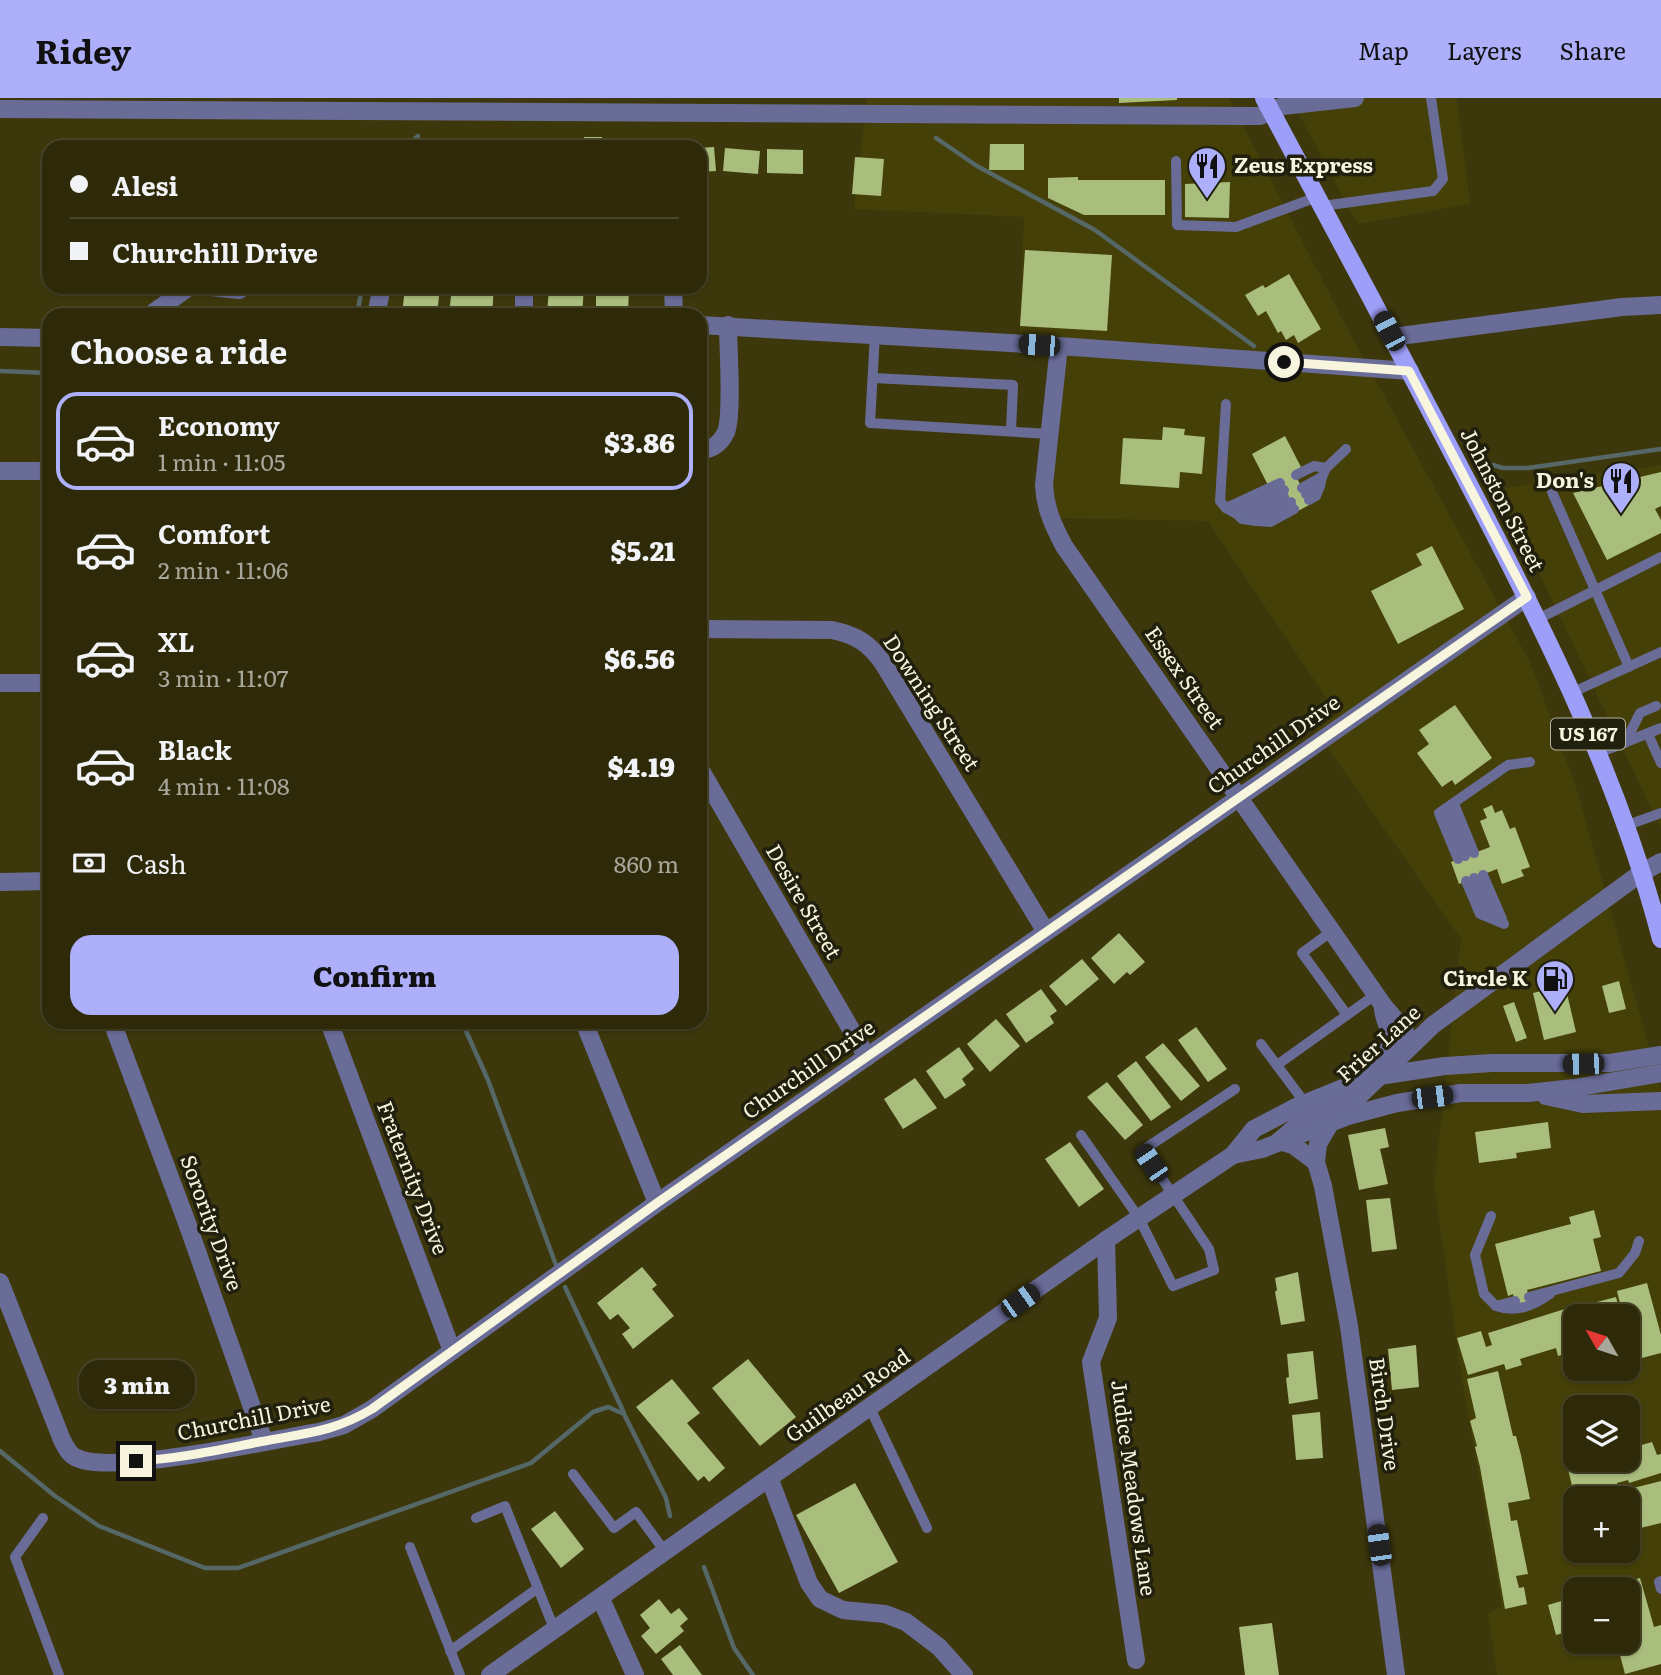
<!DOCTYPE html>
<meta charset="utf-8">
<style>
body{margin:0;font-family:Literata,serif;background:#363212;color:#f1f3f6;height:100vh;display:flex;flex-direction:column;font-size:26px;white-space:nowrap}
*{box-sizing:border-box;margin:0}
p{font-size:23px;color:#a7a79c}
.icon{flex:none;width:38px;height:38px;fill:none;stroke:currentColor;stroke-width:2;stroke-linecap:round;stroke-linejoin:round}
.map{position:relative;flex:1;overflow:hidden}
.drawer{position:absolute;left:42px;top:210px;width:665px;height:721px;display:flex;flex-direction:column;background:#2e2a09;border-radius:21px;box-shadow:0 2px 5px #0004,0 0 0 2px #49462a}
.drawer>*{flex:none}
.guide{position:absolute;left:42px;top:42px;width:665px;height:154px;border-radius:21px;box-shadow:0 2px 5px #0004,0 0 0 2px #49462a;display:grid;align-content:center;height:154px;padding:0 28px;background:#2e2a09}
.needle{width:46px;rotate:309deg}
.buttons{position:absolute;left:1563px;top:1206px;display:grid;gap:14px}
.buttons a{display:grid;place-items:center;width:77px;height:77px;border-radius:14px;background:#2e2a09;box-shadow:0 2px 5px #0004,0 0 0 2px #49462a;font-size:35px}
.end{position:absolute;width:32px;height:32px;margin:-16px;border:9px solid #f7f5de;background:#111;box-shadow:0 0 0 4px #111}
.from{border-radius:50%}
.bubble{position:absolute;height:49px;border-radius:21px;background:#2e2a09;box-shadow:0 2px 5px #0004,0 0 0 2px #49462a;font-size:23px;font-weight:800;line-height:49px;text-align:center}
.car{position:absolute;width:21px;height:42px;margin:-21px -10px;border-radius:9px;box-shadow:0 0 5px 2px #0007;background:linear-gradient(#222 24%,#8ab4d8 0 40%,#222 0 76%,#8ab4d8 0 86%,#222 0)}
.guide b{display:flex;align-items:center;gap:24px;height:66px;font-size:26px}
.guide b+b{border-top:2px solid #49462a}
.guide i{width:18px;height:18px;background:#f1f3f6}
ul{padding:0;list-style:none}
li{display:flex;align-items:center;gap:21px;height:98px;margin:0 14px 10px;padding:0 14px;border:4px solid transparent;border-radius:21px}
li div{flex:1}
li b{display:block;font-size:26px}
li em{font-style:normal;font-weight:800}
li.selected{border-color:#adaffb}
li>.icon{width:63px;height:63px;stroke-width:1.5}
h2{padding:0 28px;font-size:32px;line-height:84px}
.pay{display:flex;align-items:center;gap:18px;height:77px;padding:0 28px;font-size:26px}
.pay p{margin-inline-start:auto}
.action{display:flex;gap:14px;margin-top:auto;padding:14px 28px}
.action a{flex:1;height:80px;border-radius:21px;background:#adaffb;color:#111;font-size:28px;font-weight:800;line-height:80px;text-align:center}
header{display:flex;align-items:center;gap:42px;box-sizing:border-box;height:98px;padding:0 35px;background:#adaffb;color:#111}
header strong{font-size:33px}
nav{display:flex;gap:38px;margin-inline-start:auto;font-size:24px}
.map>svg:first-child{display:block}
.built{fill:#453f08;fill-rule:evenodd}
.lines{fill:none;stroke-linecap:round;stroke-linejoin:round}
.stream{stroke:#556766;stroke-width:4.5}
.building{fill:#a9bd7c}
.service{stroke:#6a6c98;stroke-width:10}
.minor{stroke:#6a6c98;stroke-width:18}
.tertiary{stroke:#6a6c98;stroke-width:18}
.primary{stroke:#9d9ef8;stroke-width:18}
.route{stroke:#f7f5de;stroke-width:9}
.labels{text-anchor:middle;stroke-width:7;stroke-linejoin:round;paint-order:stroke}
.shield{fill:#211f0d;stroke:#b7b59f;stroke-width:2}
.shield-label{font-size:19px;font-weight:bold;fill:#f7f5de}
.poi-label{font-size:21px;font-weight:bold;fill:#f7f5de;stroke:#211f0d;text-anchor:end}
.street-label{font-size:21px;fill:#f7f5de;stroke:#211f0d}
</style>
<header>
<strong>Ridey</strong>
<nav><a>Map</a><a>Layers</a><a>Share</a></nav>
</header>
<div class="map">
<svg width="1661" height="1577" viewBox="0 0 1661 1577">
<rect width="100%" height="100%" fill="#3d380c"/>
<g class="built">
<path d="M867 0H1229L1347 230 1531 566 1576 689 1661 992V1577H1497L1488 1515 1502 1509 1462 1282 1434 1087 1461 841 1316 633 1337 616 1208 423 1057 420 1051 398 1067 249 1019 245 1024 119 854 111ZM1575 1218H1628V1270H1575ZM1575 1309H1628V1362H1575ZM1575 1400H1628V1452H1575ZM1575 1491H1628V1544H1575Z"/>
<polygon points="1290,0 1457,0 1470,106 1358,126"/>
<polygon points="1661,367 1661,731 1499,391"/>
</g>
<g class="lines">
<g class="stream">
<polyline points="936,40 977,68 1095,132 1254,248"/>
<polyline points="406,49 418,38"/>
<polyline points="357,217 362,189"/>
<polyline points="0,273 49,275"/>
<polyline points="1493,367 1503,370 1528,370 1661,351"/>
<polyline points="462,924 488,982 557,1170"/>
<polyline points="565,1189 624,1315"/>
<polyline points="0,1353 55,1398 99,1428 205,1470 238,1470 531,1365 593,1314 608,1309 624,1316 666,1400 670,1418"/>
<polyline points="704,1469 734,1550 753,1577"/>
</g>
</g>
<g class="building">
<polygon points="1119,0 1177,0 1177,2 1119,5"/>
<rect x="584" y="39" width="18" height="10"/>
<rect x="250" y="42" width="29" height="7"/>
<polygon points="295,42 325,43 325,49 295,49"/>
<polygon points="990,46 1024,46 1024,72 989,72"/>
<polygon points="714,49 716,73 700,74 700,50"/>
<polygon points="725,50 760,53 758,76 723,73"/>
<polygon points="767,51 803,52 803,76 767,75"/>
<polygon points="855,59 884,61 881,98 852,96"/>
<polygon points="1078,79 1078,82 1165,82 1165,117 1084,117 1048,100 1048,80"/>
<polygon points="1230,84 1229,120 1185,119 1185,86"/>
<polygon points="1025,152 1112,157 1107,233 1020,228"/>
<polygon points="1289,176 1321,231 1298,245 1294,237 1286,242 1281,233 1278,235 1266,213 1258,218 1245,197 1263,187 1265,190"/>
<polygon points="405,189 440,189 437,217 402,217"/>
<polygon points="452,189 494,189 492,217 449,217"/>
<polygon points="549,189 584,189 582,217 547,217"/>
<polygon points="596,189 629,189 628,216 596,215"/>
<polygon points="1163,329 1185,331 1184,337 1205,339 1202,376 1180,374 1179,390 1120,386 1123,340 1162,342"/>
<polygon points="1285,338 1302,371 1294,375 1311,406 1296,414 1269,389 1252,356"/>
<polygon points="1661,374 1661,408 1655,411 1661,422 1661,435 1607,462 1573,395"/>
<polygon points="1432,448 1464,511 1398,546 1371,493 1422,467 1416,456"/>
<polygon points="1455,607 1492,660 1455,687 1452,682 1442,689 1417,655 1429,646 1419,632"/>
<polygon points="1492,707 1495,715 1502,712 1510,731 1515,729 1530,769 1521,772 1524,778 1502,786 1497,771 1459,786 1451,764 1490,749 1480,723 1487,720 1483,711"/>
<polygon points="1119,835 1145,864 1130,877 1127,874 1114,886 1091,860"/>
<polygon points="1082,861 1099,881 1066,908 1049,888"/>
<polygon points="1619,883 1626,911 1609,915 1602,888"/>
<polygon points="1565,887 1576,934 1544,942 1533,895"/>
<polygon points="1041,891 1057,913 1050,918 1054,925 1026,945 1006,916"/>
<polygon points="1514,904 1527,940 1516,944 1503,908"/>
<polygon points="996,921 1020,948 990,974 967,946"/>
<polygon points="1196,929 1227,971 1208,984 1178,942"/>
<polygon points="1163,945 1200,988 1181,1003 1145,959"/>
<polygon points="959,949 974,971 962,981 966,987 945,1001 926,973"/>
<polygon points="1136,963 1171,1009 1151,1023 1117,978"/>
<polygon points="915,980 937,1010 903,1031 884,1001"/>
<polygon points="1107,984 1143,1027 1125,1042 1087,999"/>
<polygon points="1548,1024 1551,1050 1516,1055 1517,1060 1479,1065 1475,1034"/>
<polygon points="1385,1030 1389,1049 1380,1051 1388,1086 1359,1092 1348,1037"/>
<polygon points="1070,1044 1104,1091 1079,1109 1045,1061"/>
<polygon points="1390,1100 1397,1151 1372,1154 1366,1102"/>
<polygon points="1594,1112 1601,1139 1593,1141 1601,1173 1527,1192 1531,1206 1516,1210 1513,1196 1508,1198 1495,1146 1571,1126 1569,1119"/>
<polygon points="642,1169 657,1187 652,1191 674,1218 633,1251 622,1236 630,1230 618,1216 610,1222 597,1205"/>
<polygon points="1298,1174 1305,1223 1281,1227 1275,1194 1277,1192 1275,1180"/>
<polygon points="1647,1185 1661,1237 1661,1255 1634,1262 1628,1235 1628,1218 1623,1218 1617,1193"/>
<polygon points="1616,1199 1621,1218 1597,1218 1593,1205"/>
<polygon points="1584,1205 1588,1218 1575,1218 1575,1253 1558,1258 1556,1250 1520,1261 1522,1267 1506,1272 1504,1266 1468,1277 1457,1240 1481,1233 1486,1249 1492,1247 1488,1235"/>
<polygon points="1416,1247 1419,1289 1392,1292 1388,1251"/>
<polygon points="1313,1253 1318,1301 1289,1306 1286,1280 1289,1279 1287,1256"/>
<polygon points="748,1261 796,1319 760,1348 712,1290"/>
<polygon points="1498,1273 1513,1338 1516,1338 1521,1357 1530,1401 1508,1405 1511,1423 1517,1422 1528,1476 1516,1478 1519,1490 1524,1489 1527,1506 1505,1511 1480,1369 1475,1349 1477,1348 1470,1323 1476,1320 1467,1281"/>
<polygon points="672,1281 700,1315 687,1325 725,1370 709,1384 704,1378 698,1383 636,1309"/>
<polygon points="1320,1314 1323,1360 1296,1362 1292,1317"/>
<polygon points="1652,1344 1657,1357 1661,1356 1661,1375 1629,1385 1628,1382 1617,1385 1617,1388 1609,1390 1610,1396 1661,1383 1661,1425 1628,1433 1628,1400 1575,1400 1567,1367 1585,1363 1587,1371 1597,1368 1596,1363 1602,1362 1628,1362 1628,1351"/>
<polygon points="855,1385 898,1464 839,1495 796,1417"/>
<polygon points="555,1413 584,1451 561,1470 531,1431"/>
<polygon points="1640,1480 1654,1529 1661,1527 1661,1566 1625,1576 1620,1557 1628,1555 1625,1544 1628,1544 1628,1491 1607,1490"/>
<polygon points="1575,1499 1575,1532 1556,1537 1548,1507"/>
<polygon points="659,1501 671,1516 679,1510 688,1521 680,1528 684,1533 656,1556 641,1538 650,1530 640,1517"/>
<polygon points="1272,1525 1279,1577 1245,1577 1239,1529"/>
<polygon points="680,1547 702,1577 673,1577 661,1561"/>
</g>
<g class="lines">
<g class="service">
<polyline points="1176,63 1177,127 1236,129 1317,99"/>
<polyline points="1322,108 1433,93 1443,81 1431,0"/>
<polyline points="875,236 870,325 1049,336"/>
<polyline points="873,280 1013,287 1011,333"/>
<polyline points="1226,306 1220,403 1226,410 1280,385"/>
<polyline points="1296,377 1314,368 1326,370 1346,351"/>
<polyline points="1302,390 1322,379 1326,370"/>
<polyline points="1552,394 1629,569"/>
<polyline points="1306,396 1320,388 1322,379"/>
<polyline points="1309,402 1316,398 1320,388"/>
<polyline points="1226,410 1237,416 1284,392"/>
<polyline points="1237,416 1242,421 1284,399"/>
<polyline points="1243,421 1256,423 1291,404"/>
<polyline points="1257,423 1270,424 1294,411"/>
<polyline points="1538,521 1661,459"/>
<polyline points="1571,595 1661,554"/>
<polyline points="1648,636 1661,665"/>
<polyline points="1625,645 1640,615 1656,608"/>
<polyline points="1596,656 1661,630"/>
<polyline points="1454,706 1474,755"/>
<polyline points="1447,712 1465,758"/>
<polyline points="1625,728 1661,715"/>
<polyline points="1458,761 1439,715 1508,667 1530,664"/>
<polyline points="1483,777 1502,821"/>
<polyline points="1474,780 1487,810 1499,821"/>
<polyline points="1466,783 1480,816 1504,826"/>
<polyline points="1332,833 1302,855 1347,917"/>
<polyline points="1261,946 1305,1005"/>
<polyline points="1277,967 1375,897"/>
<polyline points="1081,1037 1139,1120 1173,1188 1214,1172 1209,1151 1143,1052 1235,991"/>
<polyline points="1491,1118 1475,1157 1484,1196 1496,1208 1515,1203"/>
<polyline points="1529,1199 1619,1175 1635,1155 1639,1143"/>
<path d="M1496 1208C1516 1215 1533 1208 1550 1196"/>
<polyline points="870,1310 927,1430"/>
<polyline points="573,1376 614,1430 636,1414 666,1455"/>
<polyline points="43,1420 15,1459 59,1577"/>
<polyline points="476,1420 505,1408 555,1533"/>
<polyline points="410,1449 460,1577"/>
<polyline points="1661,1483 1659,1484 1661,1491"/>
<polyline points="450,1553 538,1490"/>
</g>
<g class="minor">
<polyline points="0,11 1248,18 1260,18 1283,8 1355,0"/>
<polyline points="211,189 239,192 244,189"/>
<polyline points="524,189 524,217"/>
<polyline points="673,189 674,217"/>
<polyline points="150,217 189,189"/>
<polyline points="376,217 382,189"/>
<polyline points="700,227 1059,248 1410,273"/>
<polyline points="0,239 49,240"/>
<polyline points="1392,239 1622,209 1661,207"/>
<path d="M1059 248 1044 387C1045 410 1053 427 1064 448L1383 907 1405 933 1406 952"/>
<path d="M700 352C712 352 721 345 726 334 733 317 728 250 728 227"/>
<polyline points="0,373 49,373"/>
<path d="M700 531 832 532C856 537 869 545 883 565L1046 834"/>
<polyline points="0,585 49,585"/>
<polyline points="700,671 867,959"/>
<polyline points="1641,775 1661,764"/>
<polyline points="0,784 49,783"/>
<polyline points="112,924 187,1125 264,1343"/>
<polyline points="329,924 452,1253"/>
<polyline points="584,924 657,1105"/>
<path d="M1358 984C1373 972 1396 955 1389 933 1387 925 1384 920 1383 911"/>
<polyline points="1331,1024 1318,1046 1316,1064 1323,1088 1349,1228 1396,1577"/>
<polyline points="1279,1043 1293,1047 1316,1064"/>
<polyline points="1106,1142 1108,1220 1091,1264 1136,1562"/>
<path d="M0 1184 62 1342C65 1348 69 1356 75 1359 108 1379 275 1341 319 1334L344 1327 372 1311 657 1105 1527 499"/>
<polyline points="770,1382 809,1485 820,1501 843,1512 885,1516 906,1524 939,1549 964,1577"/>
<polyline points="601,1501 635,1577"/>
</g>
<g class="tertiary">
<polyline points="1546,998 1583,1006 1661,1003"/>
<polyline points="1279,1043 1306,1020 1356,1001 1433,927 1641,775"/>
<polyline points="1233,1057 1262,1051 1348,1018 1397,1005 1461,995 1528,995 1574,990 1661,975"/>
<polyline points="490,1577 1106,1142 1233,1057 1254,1031 1296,1009 1345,989 1379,978 1445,968 1492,965 1610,965 1661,957"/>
</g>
<path class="primary" d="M1264 0C1332 126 1399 252 1465 379 1542 527 1619 679 1661 841"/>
</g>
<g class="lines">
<path class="route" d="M136 1363C178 1361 218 1352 259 1344 304 1335 332 1335 372 1311L657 1105 1527 499 1409 273 1284 264"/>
</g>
<defs>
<symbol id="restaurant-pin" viewBox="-11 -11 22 30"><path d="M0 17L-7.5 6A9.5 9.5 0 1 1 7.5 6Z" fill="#adaffb" stroke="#211f0d"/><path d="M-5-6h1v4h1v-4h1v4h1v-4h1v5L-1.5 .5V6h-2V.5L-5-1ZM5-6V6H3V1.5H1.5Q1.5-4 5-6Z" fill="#111"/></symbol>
<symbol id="fuel-pin" viewBox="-11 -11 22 30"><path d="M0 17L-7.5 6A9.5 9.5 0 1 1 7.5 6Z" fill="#adaffb" stroke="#211f0d"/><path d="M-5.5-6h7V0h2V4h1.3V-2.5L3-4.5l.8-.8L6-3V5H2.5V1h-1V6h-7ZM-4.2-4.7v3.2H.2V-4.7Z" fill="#111"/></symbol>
</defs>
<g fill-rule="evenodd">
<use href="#restaurant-pin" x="1185" y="46" width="44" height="60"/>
<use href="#restaurant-pin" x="1599" y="361" width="44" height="60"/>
<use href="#fuel-pin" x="1533" y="859" width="44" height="60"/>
</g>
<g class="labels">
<rect class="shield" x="1551" y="620.5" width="74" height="31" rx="5"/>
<g class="shield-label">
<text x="1588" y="643">US 167</text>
</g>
<g class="poi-label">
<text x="1234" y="75" text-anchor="start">Zeus Express</text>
<text x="1594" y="390">Don's</text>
<text x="1528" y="888">Circle K</text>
</g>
<g class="street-label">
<text transform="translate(1502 402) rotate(63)" y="7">Johnston Street</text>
<text transform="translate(1184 580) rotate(55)" y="7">Essex Street</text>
<text transform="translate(931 605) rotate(57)" y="7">Downing Street</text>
<text transform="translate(1274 647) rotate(-35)" y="7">Churchill Drive</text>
<text transform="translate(803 804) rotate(60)" y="7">Desire Street</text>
<text transform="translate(1379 946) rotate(-42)" y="7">Frier Lane</text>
<text transform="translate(809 972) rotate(-35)" y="7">Churchill Drive</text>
<text transform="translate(412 1080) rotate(69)" y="7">Fraternity Drive</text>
<text transform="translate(211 1125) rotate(70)" y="7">Sorority Drive</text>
<text transform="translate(848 1298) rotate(-35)" y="7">Guilbeau Road</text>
<text transform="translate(1384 1316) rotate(82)" y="7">Birch Drive</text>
<text transform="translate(254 1321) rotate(-11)" y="7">Churchill Drive</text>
<text transform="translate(1133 1390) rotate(82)" y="7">Judice Meadows Lane</text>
</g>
</g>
</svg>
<div class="buttons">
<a><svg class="needle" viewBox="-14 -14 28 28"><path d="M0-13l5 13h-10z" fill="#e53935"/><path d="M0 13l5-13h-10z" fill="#a7a79c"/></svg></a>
<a><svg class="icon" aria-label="layers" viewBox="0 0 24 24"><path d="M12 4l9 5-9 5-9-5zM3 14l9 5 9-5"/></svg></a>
<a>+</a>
<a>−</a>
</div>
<i class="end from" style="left:1284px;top:264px"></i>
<i class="end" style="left:136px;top:1363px"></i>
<div class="bubble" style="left:79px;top:1262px;width:116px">3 min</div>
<i class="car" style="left:1389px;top:233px;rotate:332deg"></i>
<i class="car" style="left:1039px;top:247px;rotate:274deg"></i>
<i class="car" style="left:1583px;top:966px;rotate:269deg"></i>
<i class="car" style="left:1432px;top:999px;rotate:83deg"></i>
<i class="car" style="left:1151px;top:1065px;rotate:326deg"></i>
<i class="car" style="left:1020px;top:1203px;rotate:55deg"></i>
<i class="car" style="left:1379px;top:1447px;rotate:352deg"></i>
<div class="guide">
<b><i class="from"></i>Alesi</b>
<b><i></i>Churchill Drive</b>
</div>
<section class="drawer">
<h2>Choose a ride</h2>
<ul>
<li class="selected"><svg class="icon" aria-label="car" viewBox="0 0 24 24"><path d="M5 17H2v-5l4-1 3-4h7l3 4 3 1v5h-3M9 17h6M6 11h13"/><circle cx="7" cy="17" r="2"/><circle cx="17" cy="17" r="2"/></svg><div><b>Economy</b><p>1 min · 11:05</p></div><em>$3.86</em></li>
<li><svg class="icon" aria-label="car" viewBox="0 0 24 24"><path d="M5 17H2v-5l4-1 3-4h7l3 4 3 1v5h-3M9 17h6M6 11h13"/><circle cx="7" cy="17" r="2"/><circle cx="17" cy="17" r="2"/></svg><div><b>Comfort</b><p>2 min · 11:06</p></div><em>$5.21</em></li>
<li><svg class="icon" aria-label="car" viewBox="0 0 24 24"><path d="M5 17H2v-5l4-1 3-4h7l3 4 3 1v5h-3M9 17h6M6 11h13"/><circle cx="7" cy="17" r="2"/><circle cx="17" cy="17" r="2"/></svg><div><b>XL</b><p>3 min · 11:07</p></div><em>$6.56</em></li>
<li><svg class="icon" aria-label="car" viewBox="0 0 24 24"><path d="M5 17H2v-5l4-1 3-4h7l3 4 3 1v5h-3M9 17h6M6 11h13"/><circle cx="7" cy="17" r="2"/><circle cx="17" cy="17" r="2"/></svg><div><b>Black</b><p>4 min · 11:08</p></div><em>$4.19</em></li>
</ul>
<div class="pay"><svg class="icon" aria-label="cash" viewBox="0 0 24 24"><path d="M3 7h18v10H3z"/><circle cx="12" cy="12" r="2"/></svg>Cash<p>860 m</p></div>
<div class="action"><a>Confirm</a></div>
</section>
</div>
